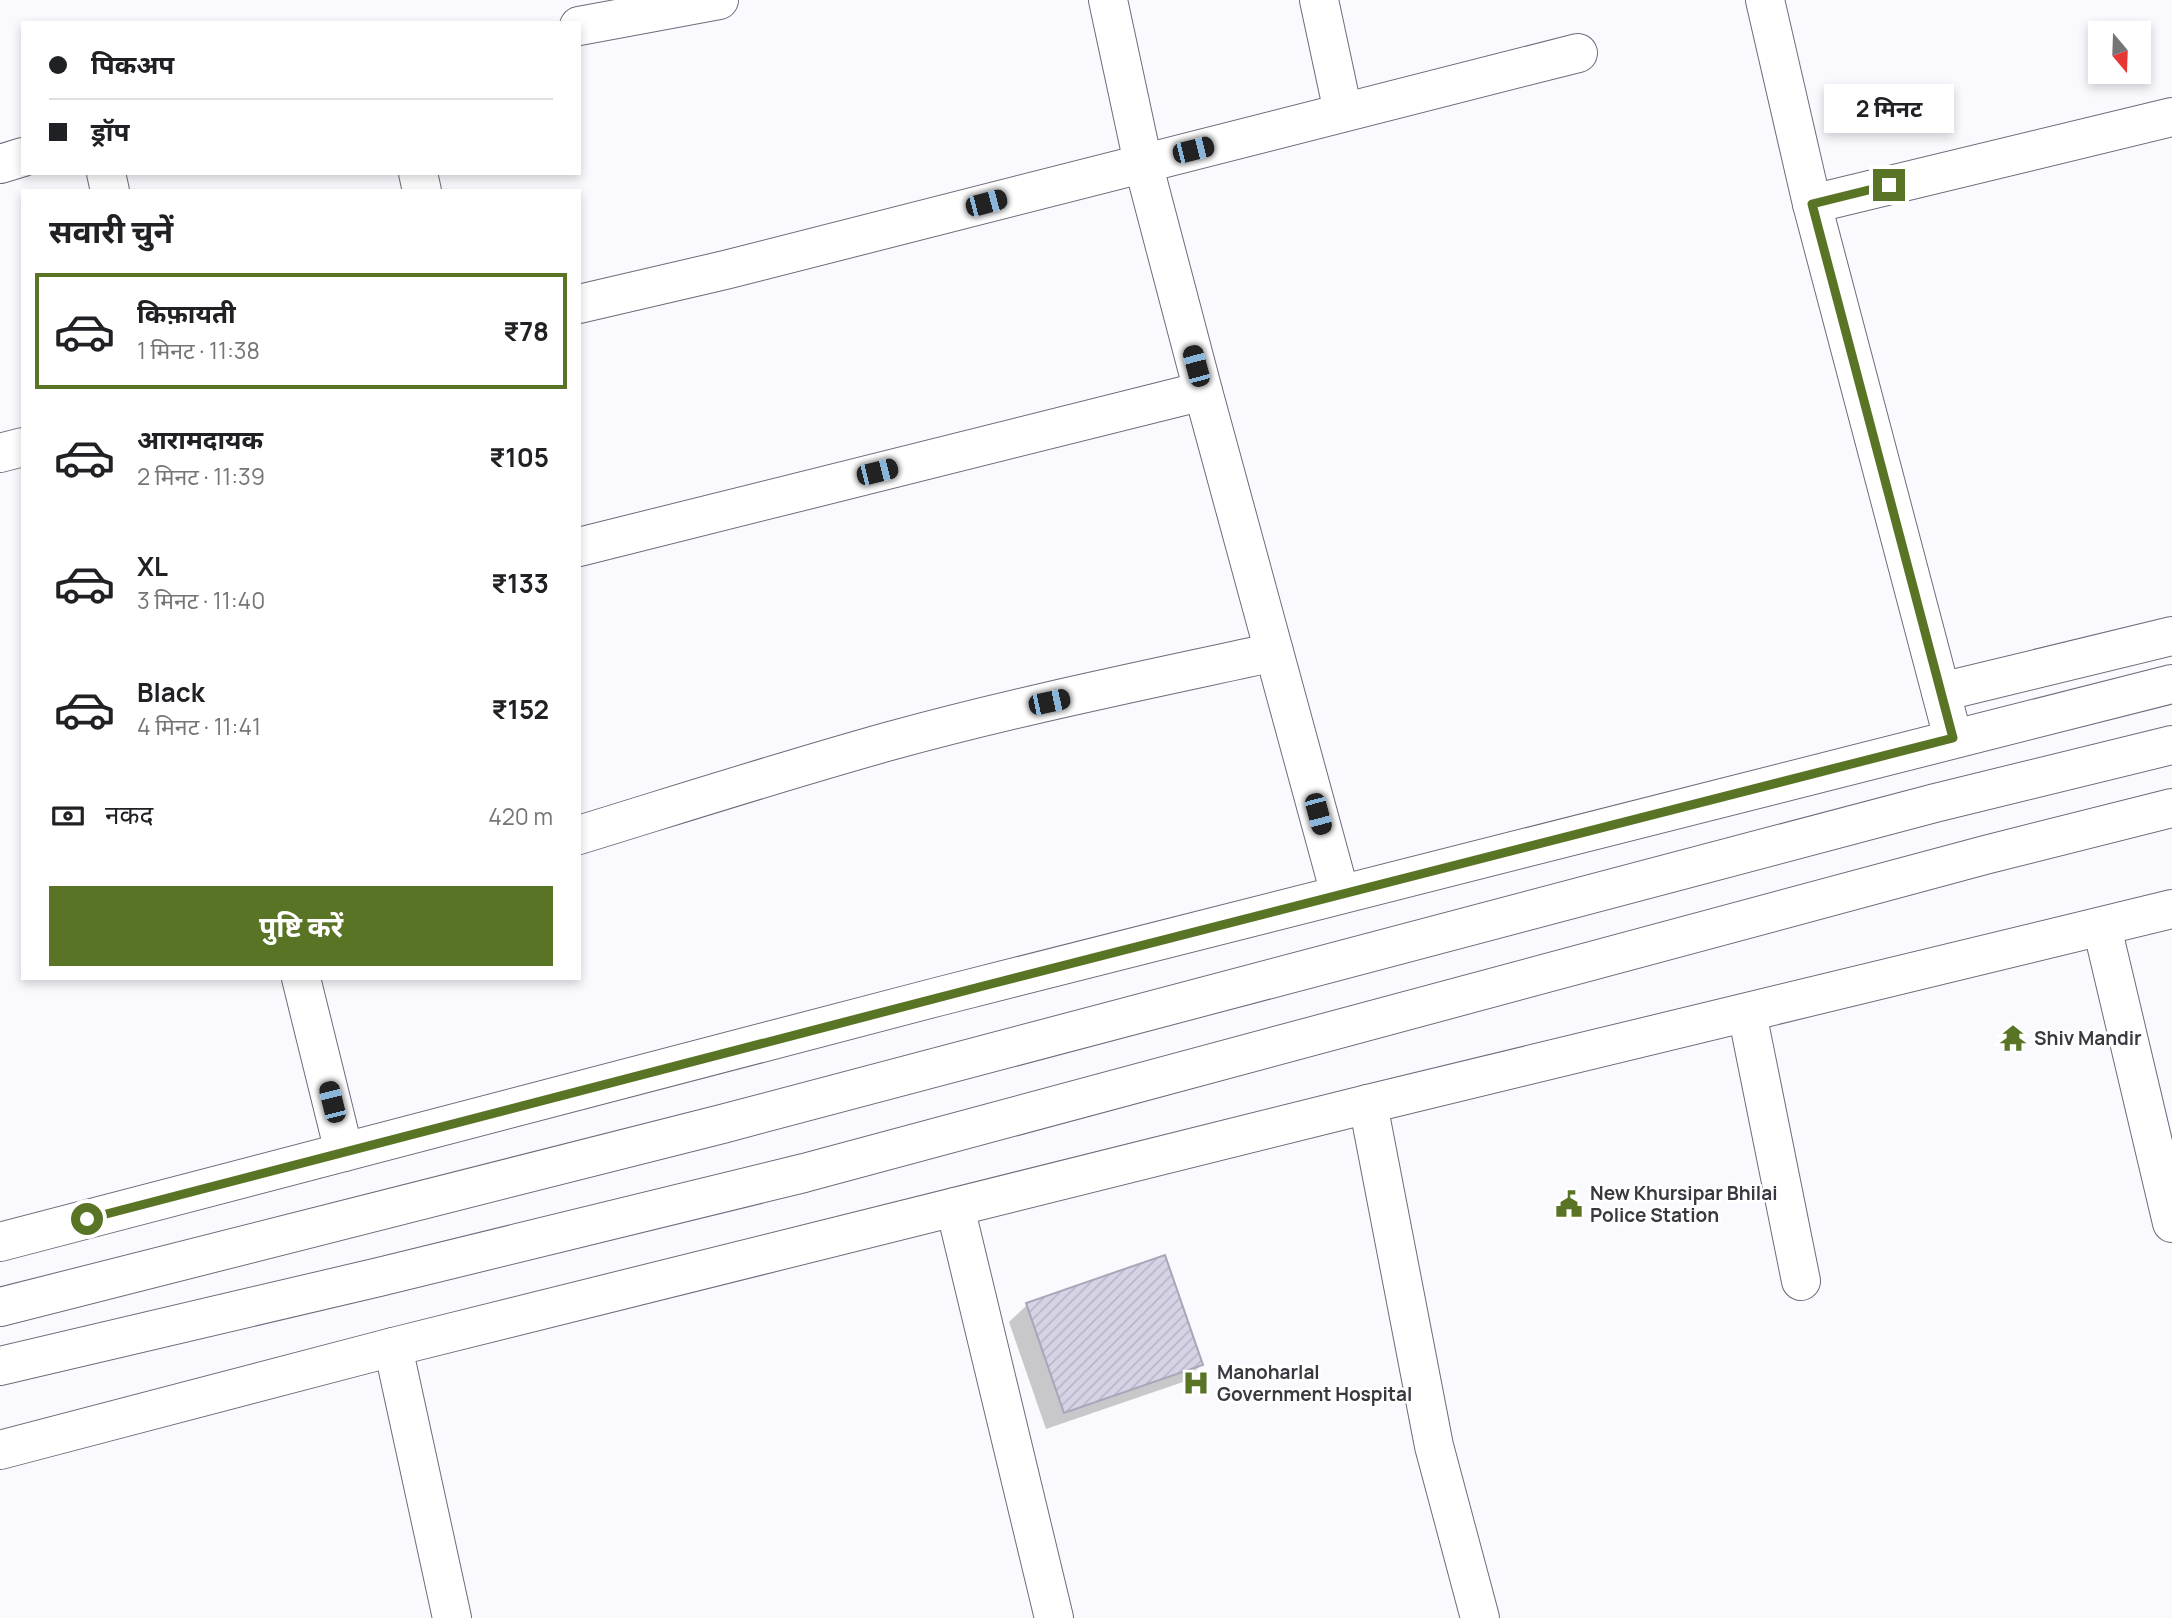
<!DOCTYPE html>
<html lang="hi">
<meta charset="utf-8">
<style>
body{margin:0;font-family:Manrope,"Noto Sans Devanagari",sans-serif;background:#f2f2f2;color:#202124;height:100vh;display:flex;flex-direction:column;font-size:26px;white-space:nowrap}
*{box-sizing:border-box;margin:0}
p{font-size:23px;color:#757577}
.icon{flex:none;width:38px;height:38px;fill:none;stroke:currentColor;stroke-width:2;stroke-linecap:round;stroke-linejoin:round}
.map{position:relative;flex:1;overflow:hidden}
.sheet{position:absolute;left:21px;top:189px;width:560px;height:791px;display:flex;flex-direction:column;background:#fff;border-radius:0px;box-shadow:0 4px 10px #0003}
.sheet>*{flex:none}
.top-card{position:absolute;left:21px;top:21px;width:560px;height:154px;border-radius:0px;box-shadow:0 4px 10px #0003;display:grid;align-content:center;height:154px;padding:0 28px;background:#fff}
.needle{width:46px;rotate:161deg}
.buttons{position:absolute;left:2088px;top:21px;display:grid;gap:14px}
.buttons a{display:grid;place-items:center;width:63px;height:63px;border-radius:0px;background:#fff;box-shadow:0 4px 10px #0003;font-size:35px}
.end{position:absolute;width:32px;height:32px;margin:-16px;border:9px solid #5a7426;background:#fff;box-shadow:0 0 0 4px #fff}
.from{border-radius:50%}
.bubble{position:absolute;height:49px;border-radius:0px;background:#fff;box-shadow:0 4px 10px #0003;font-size:23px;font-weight:700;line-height:49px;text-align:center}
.car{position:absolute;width:21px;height:42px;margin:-21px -10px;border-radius:9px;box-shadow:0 0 5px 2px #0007;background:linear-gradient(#222 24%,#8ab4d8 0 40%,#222 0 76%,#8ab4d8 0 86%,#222 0)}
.top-card b{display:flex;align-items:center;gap:24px;height:66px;font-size:26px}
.top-card b+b{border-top:2px solid #e0e0e0}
.top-card i{width:18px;height:18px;background:#202124}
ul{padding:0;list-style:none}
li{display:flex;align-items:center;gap:21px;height:116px;margin:0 14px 10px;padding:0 14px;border:4px solid transparent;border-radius:0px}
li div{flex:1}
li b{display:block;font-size:26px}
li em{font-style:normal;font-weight:700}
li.selected{border-color:#5a7426}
li>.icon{width:63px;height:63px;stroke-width:1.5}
h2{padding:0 28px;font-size:32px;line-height:84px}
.pay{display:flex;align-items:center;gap:18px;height:77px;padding:0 28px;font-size:26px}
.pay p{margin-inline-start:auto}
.action{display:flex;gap:14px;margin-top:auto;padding:14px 28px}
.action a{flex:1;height:80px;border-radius:0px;background:#5a7426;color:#fff;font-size:28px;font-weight:700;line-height:80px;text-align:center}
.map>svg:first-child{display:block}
.shadow{fill:#0003}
.building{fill:url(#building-hatch);stroke:#a9a6b9;stroke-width:2}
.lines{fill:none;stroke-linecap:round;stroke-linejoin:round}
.minor-casing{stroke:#6e6b7d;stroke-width:40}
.tertiary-casing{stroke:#6e6b7d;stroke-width:40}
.trunk-casing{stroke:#6e6b7d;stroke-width:40}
.minor{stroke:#fff;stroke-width:38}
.tertiary{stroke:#fff;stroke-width:38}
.trunk{stroke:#fff;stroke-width:38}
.route{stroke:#5a7426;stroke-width:9}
.labels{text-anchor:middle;stroke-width:5;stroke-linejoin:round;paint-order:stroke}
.poi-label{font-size:19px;font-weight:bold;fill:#393840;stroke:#fff;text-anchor:start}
</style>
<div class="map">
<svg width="2172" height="1618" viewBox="0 0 2172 1618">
<defs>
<pattern id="building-hatch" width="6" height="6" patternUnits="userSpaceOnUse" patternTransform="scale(1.75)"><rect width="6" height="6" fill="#d7d3e7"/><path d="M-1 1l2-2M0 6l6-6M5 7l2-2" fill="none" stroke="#b9b6c7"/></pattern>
</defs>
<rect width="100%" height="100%" fill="#faf9fd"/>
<polygon class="shadow" points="1027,1305 1201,1365 1183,1382 1046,1429 1009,1322"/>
<polygon class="building" points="1165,1255 1203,1365 1064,1413 1026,1303"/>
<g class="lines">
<defs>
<g id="minor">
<polyline points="1108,0 1143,163 1203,391 1340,894"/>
<polyline points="1319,0 1343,112"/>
<polyline points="1765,0 1812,204 1953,738"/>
<polyline points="579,26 719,0"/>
<polyline points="0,164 23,157"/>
<polyline points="106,173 110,191"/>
<polyline points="418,173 422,191"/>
<polyline points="1812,204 2172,117"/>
<polyline points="579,304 725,270 1578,53"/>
<polyline points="0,453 23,447"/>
<polyline points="579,547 1203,391"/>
<polyline points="1941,692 2172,636"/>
<path d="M579 835C683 803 786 770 890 741 1017 706 1146 680 1274 652"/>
<polyline points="2102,927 2172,1223"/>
<polyline points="301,978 344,1152"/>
<polyline points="1747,1013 1801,1281"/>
<polyline points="1368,1104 1434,1446 1480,1618"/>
<polyline points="955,1207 1054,1618"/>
<polyline points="393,1347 452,1618"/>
</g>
<g id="tertiary">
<polyline points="0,1242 937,997 2172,684"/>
<polyline points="0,1450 393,1347 1368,1104 2172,909"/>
</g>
<g id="trunk">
<polyline points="0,1307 722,1124 1935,803 2172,745"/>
<polyline points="0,1366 379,1277 804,1173 1985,855 2172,808"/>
</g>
</defs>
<use href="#minor" class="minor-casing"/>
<use href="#tertiary" class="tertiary-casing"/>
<use href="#trunk" class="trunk-casing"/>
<use href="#minor" class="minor"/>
<use href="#tertiary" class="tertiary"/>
<use href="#trunk" class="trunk"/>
</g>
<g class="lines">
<polyline class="route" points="87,1219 991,984 1953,738 1812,204 1889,185"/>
</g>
<defs>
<symbol id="temple-bare" viewBox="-9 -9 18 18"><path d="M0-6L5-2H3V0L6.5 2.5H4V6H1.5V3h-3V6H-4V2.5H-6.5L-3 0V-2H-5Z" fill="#5a7426" stroke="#fff" stroke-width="2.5" paint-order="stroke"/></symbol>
<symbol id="civic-bare" viewBox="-9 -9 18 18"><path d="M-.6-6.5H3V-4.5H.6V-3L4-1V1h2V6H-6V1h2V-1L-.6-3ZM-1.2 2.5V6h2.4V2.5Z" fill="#5a7426" stroke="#fff" stroke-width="2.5" paint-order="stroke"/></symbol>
<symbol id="hospital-bare" viewBox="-9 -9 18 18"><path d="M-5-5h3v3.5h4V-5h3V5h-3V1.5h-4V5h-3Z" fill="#5a7426" stroke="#fff" stroke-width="2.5" paint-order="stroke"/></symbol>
</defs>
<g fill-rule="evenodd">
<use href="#temple-bare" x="1994" y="1019" width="38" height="38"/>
<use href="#civic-bare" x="1550" y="1185" width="38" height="38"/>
<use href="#hospital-bare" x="1177" y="1364" width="38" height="38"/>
</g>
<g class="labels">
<g class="poi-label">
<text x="2034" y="1045">Shiv Mandir</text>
<text x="1590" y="1200">New Khursipar Bhilai<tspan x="1590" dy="22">Police Station</tspan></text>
<text x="1217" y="1379">Manoharlal<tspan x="1217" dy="22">Government Hospital</tspan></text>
</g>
</g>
</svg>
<div class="buttons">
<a><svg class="needle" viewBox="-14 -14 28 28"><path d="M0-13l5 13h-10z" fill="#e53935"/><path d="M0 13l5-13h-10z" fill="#757577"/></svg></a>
</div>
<i class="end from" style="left:87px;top:1219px"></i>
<i class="end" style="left:1889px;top:185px"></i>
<div class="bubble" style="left:1824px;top:84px;width:130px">2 मिनट</div>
<i class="car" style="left:1193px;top:150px;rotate:76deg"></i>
<i class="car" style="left:986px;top:203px;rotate:75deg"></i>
<i class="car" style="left:1196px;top:366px;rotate:345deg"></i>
<i class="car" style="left:877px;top:472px;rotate:76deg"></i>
<i class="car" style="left:1049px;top:702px;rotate:78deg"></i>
<i class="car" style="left:1318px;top:814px;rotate:165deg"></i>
<i class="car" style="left:332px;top:1102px;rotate:346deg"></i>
<div class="top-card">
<b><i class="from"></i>पिकअप</b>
<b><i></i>ड्रॉप</b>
</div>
<section class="sheet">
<h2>सवारी चुनें</h2>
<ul>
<li class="selected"><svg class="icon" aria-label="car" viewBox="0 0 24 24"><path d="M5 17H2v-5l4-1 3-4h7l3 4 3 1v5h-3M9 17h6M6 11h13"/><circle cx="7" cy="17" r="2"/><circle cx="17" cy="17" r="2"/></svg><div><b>किफ़ायती</b><p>1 मिनट · 11:38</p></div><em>₹78</em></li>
<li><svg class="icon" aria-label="car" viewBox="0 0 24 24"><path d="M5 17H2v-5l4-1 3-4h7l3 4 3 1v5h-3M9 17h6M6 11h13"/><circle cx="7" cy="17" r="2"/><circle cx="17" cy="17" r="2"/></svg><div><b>आरामदायक</b><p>2 मिनट · 11:39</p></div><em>₹105</em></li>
<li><svg class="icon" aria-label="car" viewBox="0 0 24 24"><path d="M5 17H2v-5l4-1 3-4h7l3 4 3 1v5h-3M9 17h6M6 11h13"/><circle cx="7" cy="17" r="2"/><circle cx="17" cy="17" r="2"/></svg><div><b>XL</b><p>3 मिनट · 11:40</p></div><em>₹133</em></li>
<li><svg class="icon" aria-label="car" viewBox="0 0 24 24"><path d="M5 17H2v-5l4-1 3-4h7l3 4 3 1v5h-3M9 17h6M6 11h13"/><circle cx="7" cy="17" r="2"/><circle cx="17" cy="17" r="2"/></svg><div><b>Black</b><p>4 मिनट · 11:41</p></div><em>₹152</em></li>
</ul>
<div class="pay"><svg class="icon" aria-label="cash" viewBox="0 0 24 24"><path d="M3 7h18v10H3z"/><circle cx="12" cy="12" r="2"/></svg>नकद<p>420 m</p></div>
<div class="action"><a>पुष्टि करें</a></div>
</section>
</div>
